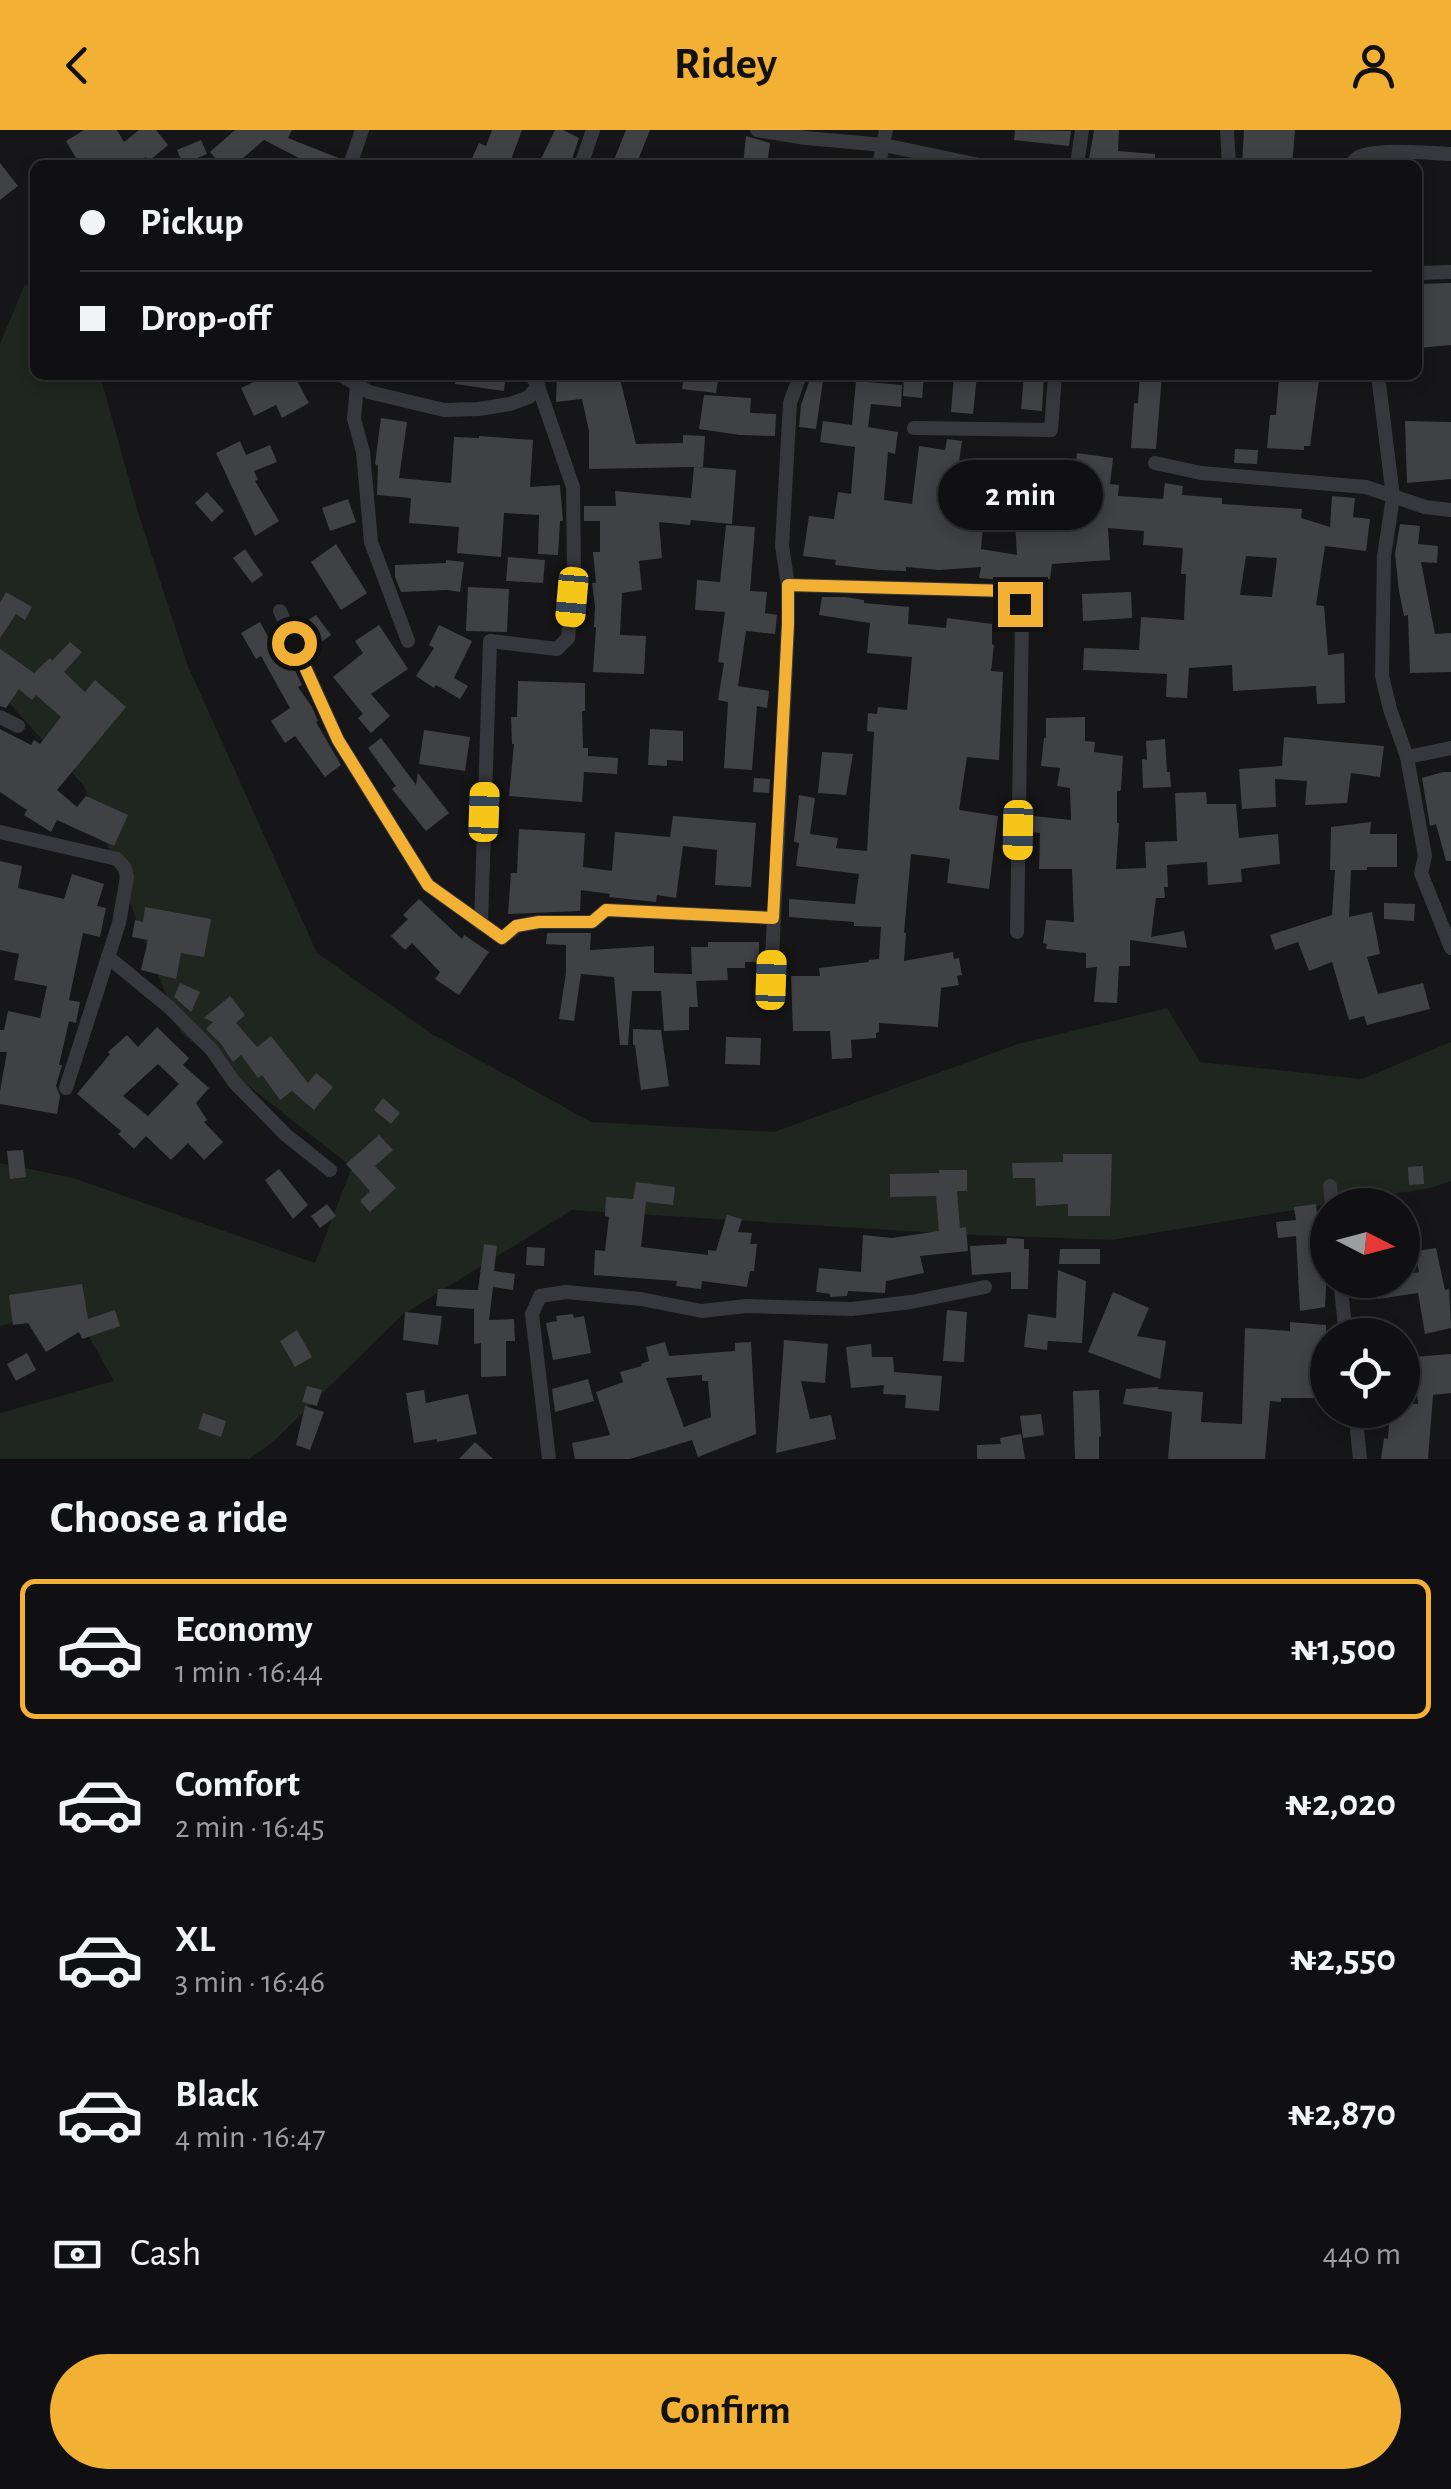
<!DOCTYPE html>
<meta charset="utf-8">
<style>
body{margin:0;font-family:"Alegreya Sans",sans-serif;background:#19191b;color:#f1f3f6;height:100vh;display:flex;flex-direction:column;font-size:38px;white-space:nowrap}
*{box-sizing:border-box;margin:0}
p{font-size:32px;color:#9c9d9f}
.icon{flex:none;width:55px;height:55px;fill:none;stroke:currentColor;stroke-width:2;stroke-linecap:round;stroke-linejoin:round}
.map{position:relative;height:1329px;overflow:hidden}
.drawer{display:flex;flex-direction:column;background:#101012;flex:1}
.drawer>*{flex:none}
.top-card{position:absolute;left:30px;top:30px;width:1392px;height:220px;border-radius:15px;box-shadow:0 5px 15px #0003,0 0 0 2px #303032;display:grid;align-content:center;height:220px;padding:0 50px;background:#101012}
.needle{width:65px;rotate:96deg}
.tools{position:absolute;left:1310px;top:1058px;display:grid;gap:20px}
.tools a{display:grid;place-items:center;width:110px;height:110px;border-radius:50%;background:#101012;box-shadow:0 5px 15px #0003,0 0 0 2px #303032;font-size:50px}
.end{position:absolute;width:45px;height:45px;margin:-22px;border:12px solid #f2b134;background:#111;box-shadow:0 0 0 5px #111}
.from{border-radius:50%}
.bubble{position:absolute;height:70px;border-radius:35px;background:#101012;box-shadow:0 5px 15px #0003,0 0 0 2px #303032;font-size:32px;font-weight:600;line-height:70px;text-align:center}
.car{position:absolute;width:30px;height:60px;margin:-30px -15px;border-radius:12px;box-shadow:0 0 8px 2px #0007;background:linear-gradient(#f5c518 24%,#345 0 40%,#f5c518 0 76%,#345 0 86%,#f5c518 0)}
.top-card b{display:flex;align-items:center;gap:35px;height:95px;font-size:38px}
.top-card b+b{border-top:2px solid #303032}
.top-card i{width:25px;height:25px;background:#f1f3f6}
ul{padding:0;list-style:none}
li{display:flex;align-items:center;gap:30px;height:140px;margin:0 20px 15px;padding:0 30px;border:5px solid transparent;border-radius:15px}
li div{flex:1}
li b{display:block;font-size:38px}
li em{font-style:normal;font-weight:600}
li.active{border-color:#f2b134}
li>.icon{width:90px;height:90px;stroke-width:1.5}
h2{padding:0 50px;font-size:45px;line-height:120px}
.pay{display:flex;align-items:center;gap:25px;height:110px;padding:0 50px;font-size:38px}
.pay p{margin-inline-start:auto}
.button{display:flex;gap:20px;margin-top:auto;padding:20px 50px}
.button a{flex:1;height:115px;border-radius:60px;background:#f2b134;color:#111;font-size:40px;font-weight:600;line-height:115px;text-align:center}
header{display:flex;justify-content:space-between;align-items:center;height:130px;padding:0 50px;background:#f2b134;color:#111;font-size:45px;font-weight:600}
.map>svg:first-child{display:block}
.green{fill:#1e261f}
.building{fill:#404145;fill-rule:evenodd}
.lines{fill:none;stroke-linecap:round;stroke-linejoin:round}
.minor{stroke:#37383d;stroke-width:14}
.route{stroke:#f2b134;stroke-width:12}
</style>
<header><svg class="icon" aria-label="back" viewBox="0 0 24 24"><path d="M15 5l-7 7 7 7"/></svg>Ridey<svg class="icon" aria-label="person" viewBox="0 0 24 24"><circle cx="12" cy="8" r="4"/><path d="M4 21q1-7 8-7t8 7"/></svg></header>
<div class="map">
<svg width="1451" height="1329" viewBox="0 0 1451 1329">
<rect width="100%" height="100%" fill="#161618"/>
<polygon class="green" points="25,154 35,162 35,245 100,245 137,379 187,534 317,823 432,904 591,992 774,1002 1018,914 1167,878 1200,932 1362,949 1451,912 1451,1051 1430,1058 1111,1110 954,1104 572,1080 402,1185 273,1312 249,1329 0,1329 0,1283 114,1251 72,1177 0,1196 0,1033 73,1048 315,1133 352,1037 181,903 84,656 0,563 0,214"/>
<g class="building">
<polygon points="84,0 117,0 124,12 139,0 156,0 168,15 149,31 146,27 132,35 80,35 66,11"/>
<polygon points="235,0 292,0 288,8 341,29 340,35 295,35 299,28 264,10 235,35 221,35 210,22"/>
<polygon points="492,0 522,0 509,35 469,35 479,13 486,16"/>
<polygon points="555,0 563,0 579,8 572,29 569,35 538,35"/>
<polygon points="626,0 650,0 636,35 612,35"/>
<polygon points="1015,0 1071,1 1069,16 1014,10"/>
<polygon points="1094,0 1119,0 1118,21 1155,24 1155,35 1088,35"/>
<polygon points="1244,0 1295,0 1292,35 1242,35"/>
<polygon points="746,6 770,13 767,35 743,35"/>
<polygon points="201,10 207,24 183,34 177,20"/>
<polygon points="0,33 18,56 0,70"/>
<polygon points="1451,153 1451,215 1418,218 1418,154"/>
<polygon points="268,245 294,245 309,273 282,288 276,275 254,286 241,258"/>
<polygon points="456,245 506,245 504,261 455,254"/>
<polygon points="557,245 619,245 636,314 683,313 683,305 705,306 703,337 697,337 736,340 732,394 691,390 690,395 659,392 662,428 639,431 642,460 622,463 620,505 646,506 644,544 593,542 596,497 594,497 595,476 592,453 596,453 593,422 600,422 600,391 584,391 584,376 616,376 615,361 691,368 694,337 589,339 589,301 582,269 556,272"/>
<polygon points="684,245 719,245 716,263 682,259"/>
<polygon points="904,245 924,245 922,268 903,266"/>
<polygon points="954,245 977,245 973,284 951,282"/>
<polygon points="1024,245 1044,245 1042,281 1021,279"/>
<polygon points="1140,245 1162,245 1156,319 1131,318 1134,273 1138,273"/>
<polygon points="1279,247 1319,250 1310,316 1304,316 1304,320 1267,318 1270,285 1276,285"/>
<polygon points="810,249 823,251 816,299 799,297 801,275"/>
<path d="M856 251 902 255 901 277 871 274 868 297 898 302 895 324 888 322 884 370 912 374 919 316 945 320 947 309 962 311 956 352 987 355 981 419 1017 425 1014 375 1017 353 1002 352 1003 333 1019 334V330L1076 335 1077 323 1113 328 1110 354 1119 355 1118 366 1163 369 1165 353 1183 356 1182 365 1222 368V374L1302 379 1301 388 1330 397 1332 366 1355 368 1353 387 1370 389 1366 421 1325 416 1316 475 1324 476 1328 525 1344 523 1345 573 1317 574 1316 556 1233 561 1232 535 1189 538 1187 568 1166 567 1167 544 1083 540 1084 518 1139 520 1141 487 1184 490 1186 444H1181L1183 418 1143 415 1144 401 1108 398 1110 430 1052 434 1050 449 1030 447V449L1006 450 979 448 981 437 939 440 906 437V441L880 440 835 435 836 430 803 426 809 386 834 389 838 362 851 364 855 317 820 312 823 291 852 295ZM1246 426 1277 428 1272 467 1240 465Z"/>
<polygon points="704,265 751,268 750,283 776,284 775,306 740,305 699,299"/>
<polygon points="381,288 407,292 399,348 451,353 454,307 479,308 479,306 533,310 530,357 560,355 563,391 560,391 558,425 538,424 539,385 504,383 501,427 457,423 459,397 409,393 411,368 377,365 378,336 375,334"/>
<polygon points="1405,291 1451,292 1451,349 1407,353"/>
<polygon points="240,311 246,325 270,315 277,332 254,341 258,350 255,351 279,391 255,406 216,323"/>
<polygon points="1235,319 1258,320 1257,334 1234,333"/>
<polygon points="207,362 224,381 212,392 195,373"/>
<polygon points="348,369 356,392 330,401 322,378"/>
<polygon points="1400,394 1420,396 1418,414 1438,416 1437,433 1421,432 1435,504 1451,503 1451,542 1410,543 1408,485 1404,486 1399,461 1395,424"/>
<polygon points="726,395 755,397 750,461 767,462 765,483 777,485 775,504 746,501 738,556 769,561 767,578 757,576 752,640 724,638 728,572 718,570 724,533 718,532 725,482 695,480 697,450 720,452"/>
<polygon points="336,414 367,463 341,480 311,432"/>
<polygon points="245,419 263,445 252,453 233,428"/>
<polygon points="508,427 545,430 543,453 506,451"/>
<polygon points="446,430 464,432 460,462 447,460 401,462 395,447 395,435 446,433"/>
<polygon points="468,457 509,459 507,502 466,501"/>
<polygon points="6,462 32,477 25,490 16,484 0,508 0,473"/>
<polygon points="1131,462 1132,488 1083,491 1082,464"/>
<polygon points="822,467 845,467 864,470 864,473 909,477 908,494 946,498 947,488 992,494 992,514 994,515 991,541 1003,542 999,630 967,627 959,680 998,686 989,759 947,753 950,729 911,724 904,803 906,803 904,831 953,822 954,829 959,828 962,845 957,846 959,855 941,858 938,897 879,893 879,902 876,903 876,908 851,910 852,928 832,929 830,901 793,901 791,846 820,846 819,838 869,832 869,830 879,829 881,797 854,796 854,792 789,787 789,769 855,774 859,744 796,736 799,713 794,712 799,665 815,668 810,704 838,708 836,718 867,721 874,602 867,601 868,583 877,584 878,577 907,580 912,527 867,523 870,493 819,485"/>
<polygon points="316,485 331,505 316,516 301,495"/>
<polygon points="260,492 282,532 289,528 302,555 298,557 312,577 318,591 316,592 341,635 325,647 295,606 285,613 271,591 290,578 261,526 256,529 241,503"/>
<polygon points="379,495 408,539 371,564 390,586 371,603 358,588 363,584 333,547 363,523 355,511"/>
<polygon points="439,495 472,511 454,548 468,556 460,569 436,555 434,558 416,546 434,518 429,515"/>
<polygon points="70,512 82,522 64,542 85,562 95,550 126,577 57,660 77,677 86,666 128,685 114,716 57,690 51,702 24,685 27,680 0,662 0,599 31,615 34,610 40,614 61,587 36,565 32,570 19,559 6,578 0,576 0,519 34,543 50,528 52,531"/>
<polygon points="518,551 585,553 585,581 582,581 583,618 588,618 588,626 618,628 617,644 584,642 582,672 509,666 514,614 512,614 511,587 517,587"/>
<polygon points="1085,587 1085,611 1095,612 1094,622 1123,626 1121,659 1120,661 1117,661 1117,693 1119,693 1116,739 1146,738 1145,712 1177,711 1175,663 1206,662 1207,674 1236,674 1239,708 1278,704 1280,734 1241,739 1242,752 1208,755 1207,732 1167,735 1168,757 1164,757 1165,768 1156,768 1151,807 1184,801 1187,818 1130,810 1130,836 1119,836 1117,873 1094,872 1097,837 1086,838 1086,823 1046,819 1047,814 1043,813 1046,790 1074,792 1072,739 1039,739 1040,703 1032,702 1034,686 1071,690 1070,658 1057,656 1060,638 1041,636 1044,608 1046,608 1046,588"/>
<polygon points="650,599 683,601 683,631 667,630 667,636 648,635"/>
<polygon points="424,600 470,607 465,641 419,634"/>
<polygon points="1284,607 1384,616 1380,647 1351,643 1347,673 1305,675 1307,651 1275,649 1276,677 1242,679 1239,639 1282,636"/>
<polygon points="381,608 416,655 418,643 449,683 426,701 392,659 396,656 368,618"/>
<polygon points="1165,609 1167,642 1170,642 1171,657 1143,658 1142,629 1147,630 1146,611"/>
<polygon points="822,622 853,624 846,665 818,663"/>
<polygon points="1443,642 1451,642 1451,731 1446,731 1436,694 1430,696 1422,648"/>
<polygon points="754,648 770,649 769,663 753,662"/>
<polygon points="673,686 756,693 751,757 715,755 717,720 683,716 676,768 657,765 656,772 609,767 610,764 581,760 580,781 508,784 511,743 517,743 519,699 585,703 583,737 612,741 615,702 670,707"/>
<polygon points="1371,692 1370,704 1397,704 1397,737 1367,737 1367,740 1351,740 1349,787 1372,782 1380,824 1367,827 1378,864 1423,853 1430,879 1367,895 1364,886 1349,890 1332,832 1309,841 1298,812 1275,820 1270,805 1332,785 1335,740 1330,740 1331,697"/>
<polygon points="0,731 22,736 18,758 64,769 72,744 104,754 97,776 106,778 100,807 83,803 69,870 80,872 76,893 69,891 59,935 62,935 56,956 60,966 57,984 0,974 0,961 7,922 0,922 0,900 4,900 8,881 40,888 47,856 14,850 19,824 0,820"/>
<polygon points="419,769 462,809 464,805 489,822 459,865 435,849 440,842 412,813 405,820 391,806 408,789 403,785"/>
<polygon points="1384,773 1415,774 1414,791 1384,789"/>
<polygon points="145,777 211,789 204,827 181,823 176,849 141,840 148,810 132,807 135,790 143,792"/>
<polygon points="547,803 591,803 590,820 654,816 654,843 692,844 691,817 708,817 708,812 759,812 759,832 745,832 745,838 727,838 728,850 696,851 698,877 689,877 689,900 664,901 661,861 632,861 628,915 620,915 614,847 581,844 574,891 559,889 566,843 566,815 546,814"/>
<polygon points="180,853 200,862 191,882 174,867"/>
<polygon points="230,866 245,885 236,893 257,917 271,906 308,953 316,943 333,957 314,980 292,961 280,970 262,945 258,948 241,925 233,932 221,914 206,899 213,892 204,888"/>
<path d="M157 897 189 928 183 935 209 958 196 973 207 990 204 992 223 1012 204 1030 188 1013 171 1030 146 1006 134 1019 118 1004 121 1001 77 964 110 924 108 922 127 905 138 917ZM158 934 179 954 148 986 123 966Z"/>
<polygon points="633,899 661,900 669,956 641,960 635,915 633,915"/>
<polygon points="726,907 761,908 760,935 725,934"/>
<polygon points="383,968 400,983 391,994 374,980"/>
<polygon points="379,1005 393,1020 375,1036 396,1058 370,1082 360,1071 370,1061 346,1034"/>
<polygon points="23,1020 26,1047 10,1049 7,1021"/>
<polygon points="1063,1024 1112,1024 1110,1086 1068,1086 1068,1074 1036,1076 1035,1048 1013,1048 1012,1033 1063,1032"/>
<polygon points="1423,1036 1424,1054 1409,1055 1408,1037"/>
<polygon points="279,1039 308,1075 293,1089 265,1050"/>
<polygon points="939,1040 967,1040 967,1061 957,1061 960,1098 966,1097 968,1121 920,1126 924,1143 886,1151 885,1163 848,1161 847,1166 830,1167 830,1164 816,1162 819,1138 861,1142 863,1105 892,1108 939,1101 936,1066 890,1067 890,1044 939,1043"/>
<polygon points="636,1052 675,1057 673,1075 646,1072 641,1117 708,1125 708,1120 716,1121 727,1085 742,1089 738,1102 752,1103 750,1114 757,1114 754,1141 750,1141 747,1157 702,1151 701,1159 676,1156 677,1151 594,1145 595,1120 605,1121 609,1087 605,1086 606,1067 633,1069"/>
<polygon points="327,1074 336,1086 320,1098 311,1086"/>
<polygon points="1316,1074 1319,1107 1326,1106 1328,1118 1325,1177 1300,1181 1296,1106 1278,1108 1276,1092 1296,1090 1294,1077"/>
<polygon points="1007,1108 1024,1109 1024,1119 1029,1119 1028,1159 1011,1159 1011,1142 972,1145 970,1116 1006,1114"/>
<polygon points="484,1114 497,1116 494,1141 515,1144 513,1160 493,1157 489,1190 514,1189 515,1211 506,1211 506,1246 481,1247 481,1213 474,1214 474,1179 436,1176 438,1159 478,1160"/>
<polygon points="527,1117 545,1118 544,1136 526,1135"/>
<polygon points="1436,1118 1445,1160 1449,1159 1451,1198 1425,1204 1418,1163 1378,1169 1375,1150 1402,1150 1402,1145 1419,1142 1415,1121"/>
<polygon points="1060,1119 1100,1119 1100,1134 1059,1134"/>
<polygon points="1058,1140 1086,1151 1082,1213 1048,1211 1047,1220 1024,1217 1028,1184 1056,1188"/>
<polygon points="82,1154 88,1189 115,1180 120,1196 82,1209 79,1202 46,1222 28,1193 13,1195 9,1165"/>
<polygon points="1113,1162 1149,1178 1137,1206 1166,1211 1160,1249 1088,1222"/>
<polygon points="947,1180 967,1182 964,1232 943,1231"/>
<polygon points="405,1182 442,1186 438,1215 403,1210"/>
<polygon points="573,1184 574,1188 584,1186 591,1223 553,1230 546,1193 557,1191 556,1186"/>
<polygon points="1290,1192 1326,1195 1328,1259 1317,1260 1317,1268 1281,1268 1281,1272 1270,1271 1265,1329 1168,1329 1172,1282 1123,1274 1126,1259 1158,1257 1158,1259 1203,1262 1201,1292 1242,1294 1245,1198 1290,1201"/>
<polygon points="297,1200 312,1227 295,1237 280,1211"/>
<polygon points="784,1210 828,1214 825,1253 801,1251 810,1289 831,1285 836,1309 776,1323"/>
<path d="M665 1212 669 1226 735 1221V1213L751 1212 756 1304 698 1327 692 1310 630 1329H575L572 1313 610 1305 596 1262 623 1252 620 1242 642 1236 641 1234 649 1231 646 1217ZM702 1245V1251H708L711 1287 684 1297 666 1248Z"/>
<polygon points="871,1214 872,1227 893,1227 894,1242 942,1246 939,1281 905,1278 906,1265 883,1264 884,1255 851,1258 846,1217"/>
<polygon points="27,1223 36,1240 16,1251 7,1234"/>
<polygon points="1451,1224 1451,1263 1433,1265 1428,1329 1381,1329 1384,1308 1388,1309 1390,1280 1402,1280 1402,1273 1418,1274 1414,1227"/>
<polygon points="588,1249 594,1271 555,1282 552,1259"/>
<polygon points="307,1256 322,1260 317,1276 302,1272"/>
<polygon points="424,1260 426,1273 468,1264 477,1304 437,1312 437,1309 414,1313 406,1263"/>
<polygon points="1099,1260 1101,1306 1099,1307 1099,1329 1075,1329 1073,1261"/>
<polygon points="305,1276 324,1282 310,1320 296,1315"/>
<polygon points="203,1283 226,1291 221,1307 198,1299"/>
<polygon points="1041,1284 1044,1305 1023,1308 1020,1286"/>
<polygon points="1021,1304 1025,1329 977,1329 977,1315 1001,1314 1000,1308"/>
<polygon points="475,1312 493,1329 459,1329"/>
</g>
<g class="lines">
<g class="minor">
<polyline points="757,0 806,8 884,15 979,35"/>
<polyline points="1227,0 1229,35"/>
<polyline points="350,35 362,0"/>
<polyline points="581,35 593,0"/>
<polyline points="879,35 886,0"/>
<polyline points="1077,35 1082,0"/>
<path d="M1351 35C1356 29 1356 27 1364 25 1385 19 1428 23 1451 24"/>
<polyline points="1418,143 1451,142"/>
<polyline points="341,245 369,262 444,280 479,279 510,274 529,267 538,256"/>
<polyline points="1378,245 1393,367 1384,426 1382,546 1390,579 1407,627 1425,726 1421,743 1451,818"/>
<polyline points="357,255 354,289 363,322 371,412 408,511"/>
<polyline points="914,298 1051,300 1055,245"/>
<polyline points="1155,333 1201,343 1366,357 1425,377 1451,380"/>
<polyline points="788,455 1010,461 1020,474 1022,488 1017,802"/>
<polyline points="280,481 338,610 428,755 502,808 517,796 539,792 592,792 606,780 773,788"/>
<polyline points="0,587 18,596"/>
<polyline points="1407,627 1451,618"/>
<polyline points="0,702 117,729 125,738 127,747 119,793 66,958"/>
<polyline points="481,794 490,511 557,519 568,508 574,442 573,357 538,256 531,245"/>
<polyline points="108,827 169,877 212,920 234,952 286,1005 330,1040"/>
<polyline points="771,850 788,494 788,455 782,416 790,273 800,245"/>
<polyline points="1330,1056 1332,1075"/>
<polyline points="1340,1150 1346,1205"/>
<polyline points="1355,1280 1360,1329"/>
<polyline points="549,1329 532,1184 540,1166 566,1162 641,1169 702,1181 746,1176 852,1179 911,1172 985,1157"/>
</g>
</g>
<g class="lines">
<polyline class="route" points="294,513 338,610 428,755 502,808 516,796 539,792 592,792 606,780 773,788 788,494 788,455 1010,461 1020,474"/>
</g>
</svg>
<div class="tools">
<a><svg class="needle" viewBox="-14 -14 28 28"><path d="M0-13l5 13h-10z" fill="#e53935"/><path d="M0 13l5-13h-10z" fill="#9c9d9f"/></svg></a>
<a><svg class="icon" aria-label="locate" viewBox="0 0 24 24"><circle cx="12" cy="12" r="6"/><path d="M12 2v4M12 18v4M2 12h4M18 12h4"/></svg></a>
</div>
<i class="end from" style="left:294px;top:513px"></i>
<i class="end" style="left:1020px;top:474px"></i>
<div class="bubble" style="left:938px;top:330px;width:165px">2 min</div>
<i class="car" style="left:572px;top:467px;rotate:185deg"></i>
<i class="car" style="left:484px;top:682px;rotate:2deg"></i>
<i class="car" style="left:1018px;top:700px;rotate:181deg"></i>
<i class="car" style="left:771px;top:850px;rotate:2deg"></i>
<div class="top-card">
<b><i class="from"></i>Pickup</b>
<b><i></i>Drop-off</b>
</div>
</div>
<section class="drawer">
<h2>Choose a ride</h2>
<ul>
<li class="active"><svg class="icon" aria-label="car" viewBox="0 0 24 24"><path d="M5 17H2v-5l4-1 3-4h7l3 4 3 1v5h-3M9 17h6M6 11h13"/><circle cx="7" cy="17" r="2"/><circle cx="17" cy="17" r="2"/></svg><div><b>Economy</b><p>1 min · 16:44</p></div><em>₦1,500</em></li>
<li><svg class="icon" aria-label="car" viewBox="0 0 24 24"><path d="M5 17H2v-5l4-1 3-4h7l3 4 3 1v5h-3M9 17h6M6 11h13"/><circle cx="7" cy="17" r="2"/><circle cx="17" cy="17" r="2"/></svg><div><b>Comfort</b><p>2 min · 16:45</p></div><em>₦2,020</em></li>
<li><svg class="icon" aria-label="car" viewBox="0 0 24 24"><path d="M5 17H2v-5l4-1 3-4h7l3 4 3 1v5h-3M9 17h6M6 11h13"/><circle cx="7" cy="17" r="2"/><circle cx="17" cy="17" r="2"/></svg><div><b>XL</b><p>3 min · 16:46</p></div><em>₦2,550</em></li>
<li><svg class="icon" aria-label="car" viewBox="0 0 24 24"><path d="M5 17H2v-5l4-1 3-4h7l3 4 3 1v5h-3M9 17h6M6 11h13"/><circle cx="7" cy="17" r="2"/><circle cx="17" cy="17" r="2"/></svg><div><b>Black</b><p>4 min · 16:47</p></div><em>₦2,870</em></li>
</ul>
<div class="pay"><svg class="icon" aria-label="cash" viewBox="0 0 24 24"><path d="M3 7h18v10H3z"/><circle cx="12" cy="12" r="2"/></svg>Cash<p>440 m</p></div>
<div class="button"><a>Confirm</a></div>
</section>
